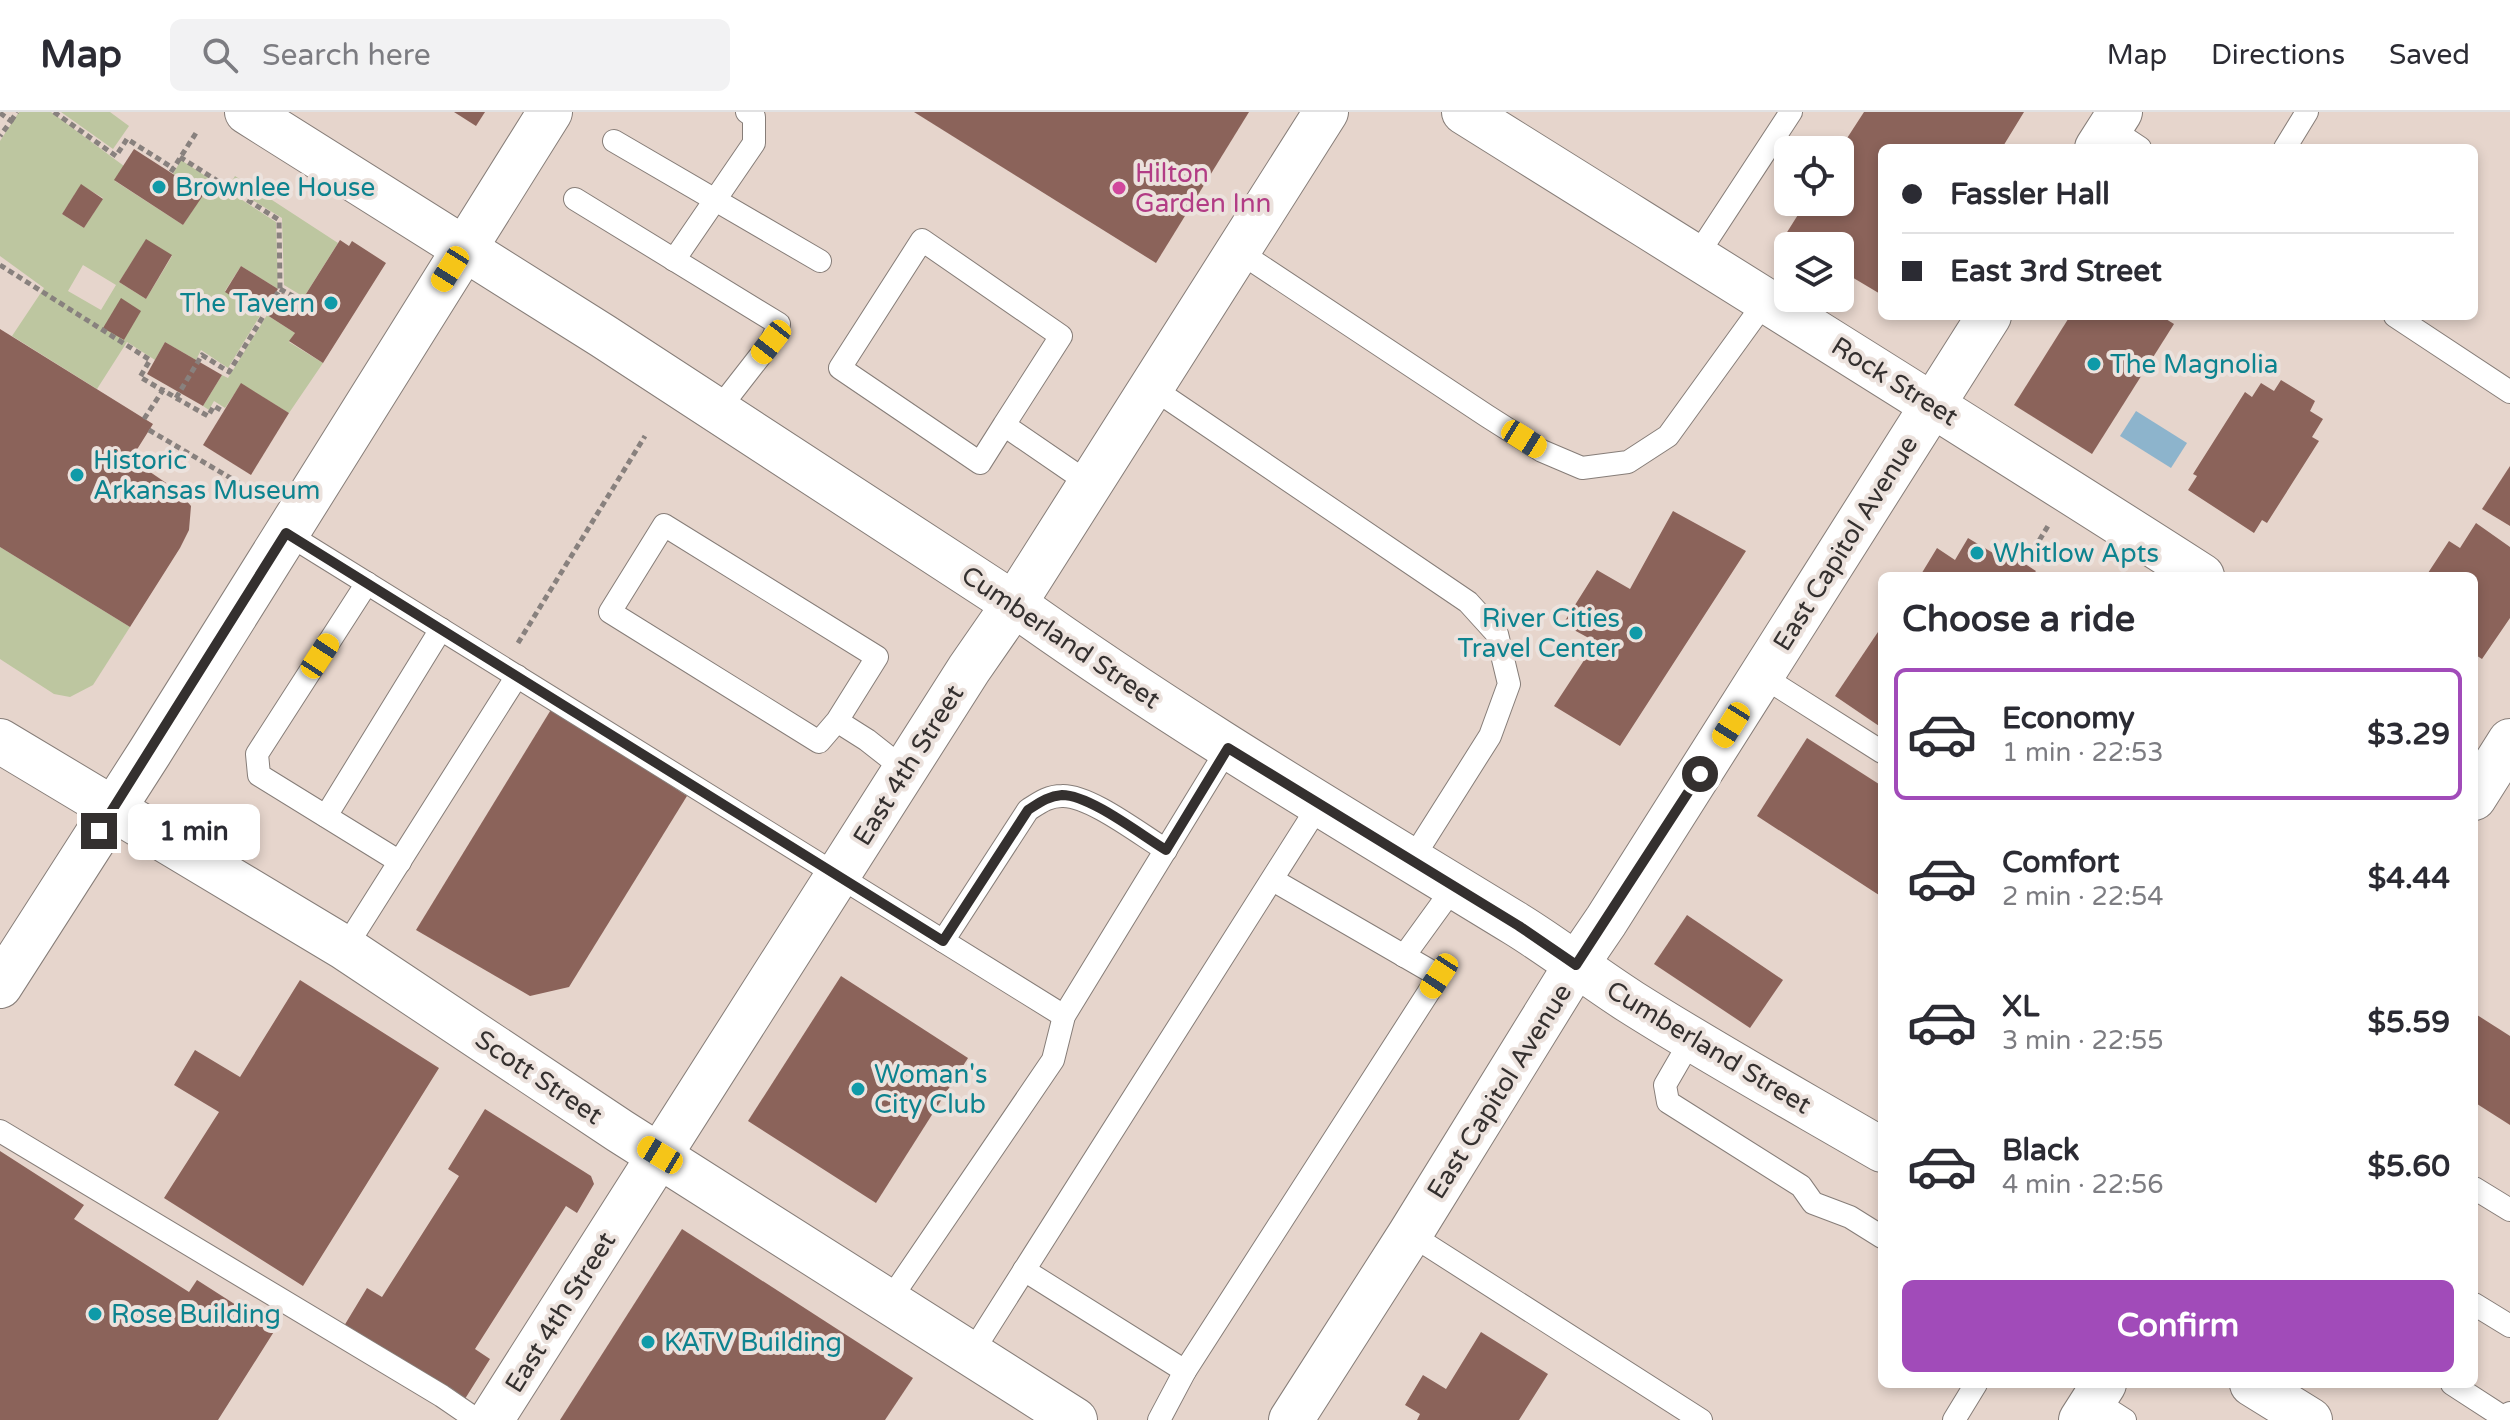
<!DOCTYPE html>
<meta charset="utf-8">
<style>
body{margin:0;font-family:"Varela Round",sans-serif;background:#f2f2f3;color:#2b2b33;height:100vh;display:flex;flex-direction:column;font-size:30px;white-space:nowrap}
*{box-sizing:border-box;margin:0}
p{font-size:26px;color:#7c7c81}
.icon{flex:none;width:44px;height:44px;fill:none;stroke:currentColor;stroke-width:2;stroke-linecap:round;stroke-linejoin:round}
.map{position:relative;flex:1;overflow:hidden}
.side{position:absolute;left:1878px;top:460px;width:600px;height:816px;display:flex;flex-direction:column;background:#fff;border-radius:12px;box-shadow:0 4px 12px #0003}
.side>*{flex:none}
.banner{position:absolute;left:1878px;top:32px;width:600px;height:176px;border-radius:12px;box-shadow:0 4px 12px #0003;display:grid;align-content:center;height:176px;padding:0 24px;background:#fff}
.tools{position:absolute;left:1774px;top:24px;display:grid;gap:16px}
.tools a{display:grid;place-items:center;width:80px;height:80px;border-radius:12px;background:#fff;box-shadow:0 4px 12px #0003;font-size:40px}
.end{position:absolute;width:36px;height:36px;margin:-18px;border:10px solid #34302f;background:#fff;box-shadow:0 0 0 4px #fff}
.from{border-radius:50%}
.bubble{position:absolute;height:56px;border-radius:12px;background:#fff;box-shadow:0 4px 12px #0003;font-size:26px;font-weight:700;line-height:56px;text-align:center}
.car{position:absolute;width:24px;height:48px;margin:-24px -12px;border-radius:10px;box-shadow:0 0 6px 2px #0007;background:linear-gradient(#f5c518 24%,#345 0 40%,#f5c518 0 76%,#345 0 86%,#f5c518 0)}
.banner b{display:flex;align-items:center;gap:28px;height:76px;font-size:30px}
.banner b+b{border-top:2px solid #e1e1e2}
.banner i{width:20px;height:20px;background:#2b2b33}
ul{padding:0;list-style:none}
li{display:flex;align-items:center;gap:24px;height:132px;margin:0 16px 12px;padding:0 8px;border:4px solid transparent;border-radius:12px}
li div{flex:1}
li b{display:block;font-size:30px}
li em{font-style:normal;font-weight:700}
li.on{border-color:#a14bb9}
li>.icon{width:72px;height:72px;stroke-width:1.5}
h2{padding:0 24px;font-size:36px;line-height:96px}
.cta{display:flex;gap:16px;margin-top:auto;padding:16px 24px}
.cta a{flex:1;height:92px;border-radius:12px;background:#a14bb9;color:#fff;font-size:32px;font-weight:700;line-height:92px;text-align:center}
header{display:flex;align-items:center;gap:48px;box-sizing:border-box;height:112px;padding:0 40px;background:#fff;border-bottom:2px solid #e1e1e2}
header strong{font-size:38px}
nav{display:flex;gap:44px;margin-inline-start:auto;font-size:28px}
.search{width:560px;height:72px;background:#f2f2f3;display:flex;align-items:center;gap:20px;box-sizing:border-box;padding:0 28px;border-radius:12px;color:#7c7c81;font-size:30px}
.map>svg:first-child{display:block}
.built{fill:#e6d5cc;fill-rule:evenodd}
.green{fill:#bdc6a0;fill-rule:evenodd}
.water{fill:#8db4cc}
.building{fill:#8b635a}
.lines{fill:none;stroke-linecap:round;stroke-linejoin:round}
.lane-casing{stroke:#867d78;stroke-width:24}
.street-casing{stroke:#867d78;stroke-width:46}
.secondary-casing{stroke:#867d78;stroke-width:46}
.primary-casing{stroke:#867d78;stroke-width:46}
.path{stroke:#88817e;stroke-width:5;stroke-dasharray:6 4;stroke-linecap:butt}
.lane{stroke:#fff;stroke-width:22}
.street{stroke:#fff;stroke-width:44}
.secondary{stroke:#fff;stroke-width:44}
.primary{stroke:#fff;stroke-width:44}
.route{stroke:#34302f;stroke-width:10}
.culture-dot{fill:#0f9aa8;stroke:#ece2dd;stroke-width:3}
.hotel-dot{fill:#d1479c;stroke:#ece2dd;stroke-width:3}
.labels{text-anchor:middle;stroke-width:8;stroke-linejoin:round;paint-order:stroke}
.hotel-label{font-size:26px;fill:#b23c85;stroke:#ece2dd;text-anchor:start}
.culture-label{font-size:26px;fill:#0d838f;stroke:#ece2dd;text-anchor:start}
.street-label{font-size:26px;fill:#34302f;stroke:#ece2dd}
</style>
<header>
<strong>Map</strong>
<div class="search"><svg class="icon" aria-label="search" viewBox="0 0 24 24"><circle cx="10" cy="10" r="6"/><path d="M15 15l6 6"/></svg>Search here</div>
<nav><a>Map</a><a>Directions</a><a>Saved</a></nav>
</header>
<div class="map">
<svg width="2510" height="1308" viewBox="0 0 2510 1308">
<rect width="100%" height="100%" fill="#ece2dd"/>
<path class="built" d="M0 0H2510V1308H0ZM1882 36H2474V204H1882ZM1788 38H1840V90H1788ZM1788 134H1840V186H1788ZM1882 464H2474V1272H1882Z"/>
<g class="green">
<path d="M19 0H51L124 54 115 69 183 113 203 82 173 62 181 48 276 110 278 177 241 154 225 179 261 202 228 256 201 238 196 248 165 230 155 248 127 230 97 277 12 224 44 176 0 144V29ZM81 73 103 86 84 116 62 102ZM146 128 172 144 146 187 119 170ZM83 153 116 173 101 198 68 179Z"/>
<polygon points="61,0 110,0 129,14 113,37"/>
<polygon points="235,64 338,131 304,185 284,173 282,106 229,74"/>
<polygon points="267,203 295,221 289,230 323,251 289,301 241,272 225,296 214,289 209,298 203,294 222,263 228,266"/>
<polygon points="0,435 130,515 93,573 70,585 54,582 0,547"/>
</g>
<polygon class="water" points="2136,299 2187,331 2171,356 2120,324"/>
<g class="building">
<polygon points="454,0 485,0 476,14"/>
<polygon points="914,0 1249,0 1156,151"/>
<polygon points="1864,0 2024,0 2002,36 1882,36 1882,183 1840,158 1840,134 1800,134 1784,125 1806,90 1840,90 1840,37"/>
<polygon points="134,37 204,82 183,113 114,68"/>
<polygon points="81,72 103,87 84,116 62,102"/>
<polygon points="146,127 172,143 146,187 119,170"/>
<polygon points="340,128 349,134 352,129 386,151 323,251 289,229 295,221 267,203 282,181 299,193"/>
<polygon points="241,154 278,177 261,202 225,180"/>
<polygon points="121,186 141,199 124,228 103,216"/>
<polygon points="2070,204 2161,204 2174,212 2092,342 2014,293"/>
<polygon points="0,217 153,312 131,347 178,379 191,394 189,418 180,436 130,515 0,435"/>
<polygon points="165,230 222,263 203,294 147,262"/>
<polygon points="2281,268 2315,289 2310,299 2323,307 2312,325 2319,329 2267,411 2262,408 2254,421 2188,378 2197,364 2193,362 2245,280 2252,285 2261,271 2274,279"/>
<polygon points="241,271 289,301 251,363 203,333"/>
<polygon points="2510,354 2510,414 2482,397"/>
<polygon points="1673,399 1746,439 1620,634 1554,594 1596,530 1563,512 1597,458 1630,477"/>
<polygon points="2476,411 2510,435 2510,506 2482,547 2474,542 2474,464 2426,464 2449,429 2460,436"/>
<polygon points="1968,426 2013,453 2016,446 2036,459 2032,464 1920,464 1937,436 1955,448"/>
<polygon points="1882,514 1882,616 1835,584"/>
<polygon points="552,596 687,684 569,875 530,884 416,818"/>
<polygon points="1807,626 1882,674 1882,785 1757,704"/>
<polygon points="1687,803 1783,868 1750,916 1654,852"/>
<polygon points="841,864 968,946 876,1091 748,1009"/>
<polygon points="300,868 439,956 303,1174 164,1086 219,1000 174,973 195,938 240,965"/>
<polygon points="2474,901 2510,924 2510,1013 2474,990"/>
<polygon points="485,997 591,1064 594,1072 577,1101 566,1094 475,1237 490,1247 463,1290 344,1214 367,1176 382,1185 459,1064 448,1057"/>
<polygon points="0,1039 84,1093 74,1107 189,1180 197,1168 275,1218 218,1308 0,1308"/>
<polygon points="682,1117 913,1266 885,1308 560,1308"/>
<polygon points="1481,1220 1548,1262 1519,1308 1417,1308 1420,1302 1405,1293 1423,1263 1446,1277"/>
</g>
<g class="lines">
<defs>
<g id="lane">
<polyline points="2110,16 2140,36"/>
<polyline points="614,29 820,149"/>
<polyline points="2285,36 2307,0"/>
<polyline points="575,87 779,212 771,230 718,298"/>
<polyline points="1238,139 1487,304 1542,339 1582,356 1628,350 1668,324 1765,190"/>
<polyline points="1696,145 1791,0"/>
<polyline points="674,148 754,31 754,5 747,0"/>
<polyline points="2395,204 2510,280"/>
<polyline points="1151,275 1468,490 1497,522 1509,572 1490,624 1411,749"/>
<polyline points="1004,313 1061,224 922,128 840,256 980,351 1004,313 1090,372"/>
<polyline points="286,421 1064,904"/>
<polyline points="367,471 257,642 259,663 400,750"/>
<polyline points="1762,564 1882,640"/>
<polyline points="837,609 819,630 610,500 664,413 877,545 837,609 867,628 905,658"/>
<polyline points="326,704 441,517"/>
<path d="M943 829 1028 698C1039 691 1048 684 1062 684 1090 683 1141 723 1166 738"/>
<polyline points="345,836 517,564"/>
<polyline points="1404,844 1454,775"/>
<polyline points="1691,928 1665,973 1668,990 1801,1074 1813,1091 1850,1105 1882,1125"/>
<polyline points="0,1019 442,1284 477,1308"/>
<polyline points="2474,1076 2510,1098"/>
<polyline points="1410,1122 1701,1308"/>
<polyline points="1024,1158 1185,1259 1439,864 1273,768"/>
<polyline points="889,1189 1053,948 1064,904 1228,636"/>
<polyline points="2474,1192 2510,1214"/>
<polyline points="971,1242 1319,693"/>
<polyline points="2452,1272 2506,1307 2510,1301"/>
<polyline points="2094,1288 2125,1308"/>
<polyline points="1159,1308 1185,1259"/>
<polyline points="1954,1308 1976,1272"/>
</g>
<g id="street">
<path d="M1464 0C1710 154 1957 307 2202 464"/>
<polyline points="2097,36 2120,0"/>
<polyline points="1576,853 1606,809 1989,204"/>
<polyline points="491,1308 969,557 1014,492 1326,0"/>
</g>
<g id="secondary">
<polyline points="0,629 345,836 620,1019 1075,1308"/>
<polyline points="2474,686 2510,629"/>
<polyline points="0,874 150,640 550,0"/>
<polyline points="2081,1308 2104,1272"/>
</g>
<g id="primary">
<path d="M247 0 603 224 1014 492C1176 608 1346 708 1516 812 1555 836 1592 865 1631 890 1713 942 1798 989 1882 1038"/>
<polyline points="2252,1272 2310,1308"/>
<polyline points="1291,1308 1410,1122 1576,853"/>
</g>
</defs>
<use href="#lane" class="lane-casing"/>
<use href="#street" class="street-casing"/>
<use href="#secondary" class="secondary-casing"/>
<use href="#primary" class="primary-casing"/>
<g class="path">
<polyline points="54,0 116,44 127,27 173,56"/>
<polyline points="0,1 11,9 0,24"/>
<polyline points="11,9 17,0"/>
<polyline points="171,60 196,21"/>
<polyline points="0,153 150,248 140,265 162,278"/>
<polyline points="280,177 302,189"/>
<polyline points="176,286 208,304 214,294 224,300"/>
<polyline points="144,307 163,278 176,286 202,243 229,260 280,177 279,108 180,45"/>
<polyline points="149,318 256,381"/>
<polyline points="2029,445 2048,414"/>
<polyline points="518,531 645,324"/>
</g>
<use href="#lane" class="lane"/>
<use href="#street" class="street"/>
<use href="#secondary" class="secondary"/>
<use href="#primary" class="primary"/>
</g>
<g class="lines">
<path class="route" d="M99 719 286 421 943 829 1028 698C1039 691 1048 684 1062 683 1090 683 1141 723 1166 738L1228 636 1519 814 1576 853 1700 662"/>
</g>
<g class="culture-dot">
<circle cx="159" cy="75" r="8"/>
<circle cx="331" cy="191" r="8"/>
<circle cx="2094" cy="252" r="8"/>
<circle cx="77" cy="363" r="8"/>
<circle cx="1977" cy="441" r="8"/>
<circle cx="1636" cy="521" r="8"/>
<circle cx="858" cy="977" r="8"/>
<circle cx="95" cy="1202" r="8"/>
<circle cx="648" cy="1230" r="8"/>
</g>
<circle class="hotel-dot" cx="1119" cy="76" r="8"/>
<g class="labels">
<g class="hotel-label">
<text x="1135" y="70">Hilton<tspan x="1135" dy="30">Garden Inn</tspan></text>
</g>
<g class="culture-label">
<text x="175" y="84">Brownlee House</text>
<text x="315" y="200" text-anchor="end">The Tavern</text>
<text x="2110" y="261">The Magnolia</text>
<text x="93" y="357">Historic<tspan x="93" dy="30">Arkansas Museum</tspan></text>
<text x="1993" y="450">Whitlow Apts</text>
<text x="1620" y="515" text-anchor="end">River Cities<tspan x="1620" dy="30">Travel Center</tspan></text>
<text x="874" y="971">Woman's<tspan x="874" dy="30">City Club</tspan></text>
<text x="111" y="1211">Rose Building</text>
<text x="664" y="1239">KATV Building</text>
</g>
<g class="street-label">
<text transform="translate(1895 269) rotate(32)" y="9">Rock Street</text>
<text transform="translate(1845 431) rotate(-58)" y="9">East Capitol Avenue</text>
<text transform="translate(1061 525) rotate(34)" y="9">Cumberland Street</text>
<text transform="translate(908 653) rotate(-58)" y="9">East 4th Street</text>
<text transform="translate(1709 935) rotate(31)" y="9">Cumberland Street</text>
<text transform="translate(539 965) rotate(34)" y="9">Scott Street</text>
<text transform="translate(1499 979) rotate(-58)" y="9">East Capitol Avenue</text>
<text transform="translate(560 1200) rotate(-58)" y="9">East 4th Street</text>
</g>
</g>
</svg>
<div class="tools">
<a><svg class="icon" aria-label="locate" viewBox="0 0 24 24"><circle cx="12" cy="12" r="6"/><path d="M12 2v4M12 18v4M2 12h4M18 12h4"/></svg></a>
<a><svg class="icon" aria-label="layers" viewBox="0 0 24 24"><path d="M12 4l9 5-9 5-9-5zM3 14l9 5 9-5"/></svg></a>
</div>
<i class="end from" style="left:1700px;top:662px"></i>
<i class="end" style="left:99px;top:719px"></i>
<div class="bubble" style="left:128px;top:692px;width:132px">1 min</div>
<i class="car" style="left:450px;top:157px;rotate:212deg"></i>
<i class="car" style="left:771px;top:230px;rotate:218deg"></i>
<i class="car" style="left:1524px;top:327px;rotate:122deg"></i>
<i class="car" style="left:320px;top:544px;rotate:33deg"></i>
<i class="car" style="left:1731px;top:613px;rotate:212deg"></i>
<i class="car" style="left:1439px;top:864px;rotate:213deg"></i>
<i class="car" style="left:660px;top:1043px;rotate:301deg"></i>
<div class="banner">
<b><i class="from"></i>Fassler Hall</b>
<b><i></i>East 3rd Street</b>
</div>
<section class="side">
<h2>Choose a ride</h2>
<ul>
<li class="on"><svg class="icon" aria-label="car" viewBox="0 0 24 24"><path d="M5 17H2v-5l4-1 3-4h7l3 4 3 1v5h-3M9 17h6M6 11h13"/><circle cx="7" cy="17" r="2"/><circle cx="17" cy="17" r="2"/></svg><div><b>Economy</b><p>1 min · 22:53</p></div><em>$3.29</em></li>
<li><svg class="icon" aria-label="car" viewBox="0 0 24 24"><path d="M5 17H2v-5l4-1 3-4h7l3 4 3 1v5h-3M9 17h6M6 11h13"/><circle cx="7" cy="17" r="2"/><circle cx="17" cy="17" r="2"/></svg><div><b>Comfort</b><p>2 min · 22:54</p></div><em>$4.44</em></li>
<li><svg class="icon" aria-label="car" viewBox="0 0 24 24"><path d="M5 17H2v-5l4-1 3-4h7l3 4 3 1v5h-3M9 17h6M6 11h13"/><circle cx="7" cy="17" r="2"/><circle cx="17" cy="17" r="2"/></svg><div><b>XL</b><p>3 min · 22:55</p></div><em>$5.59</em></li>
<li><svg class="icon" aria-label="car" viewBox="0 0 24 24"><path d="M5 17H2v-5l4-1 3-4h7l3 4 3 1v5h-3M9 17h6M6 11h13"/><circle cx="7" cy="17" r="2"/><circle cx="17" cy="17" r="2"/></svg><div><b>Black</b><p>4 min · 22:56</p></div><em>$5.60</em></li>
</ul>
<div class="cta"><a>Confirm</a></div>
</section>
</div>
